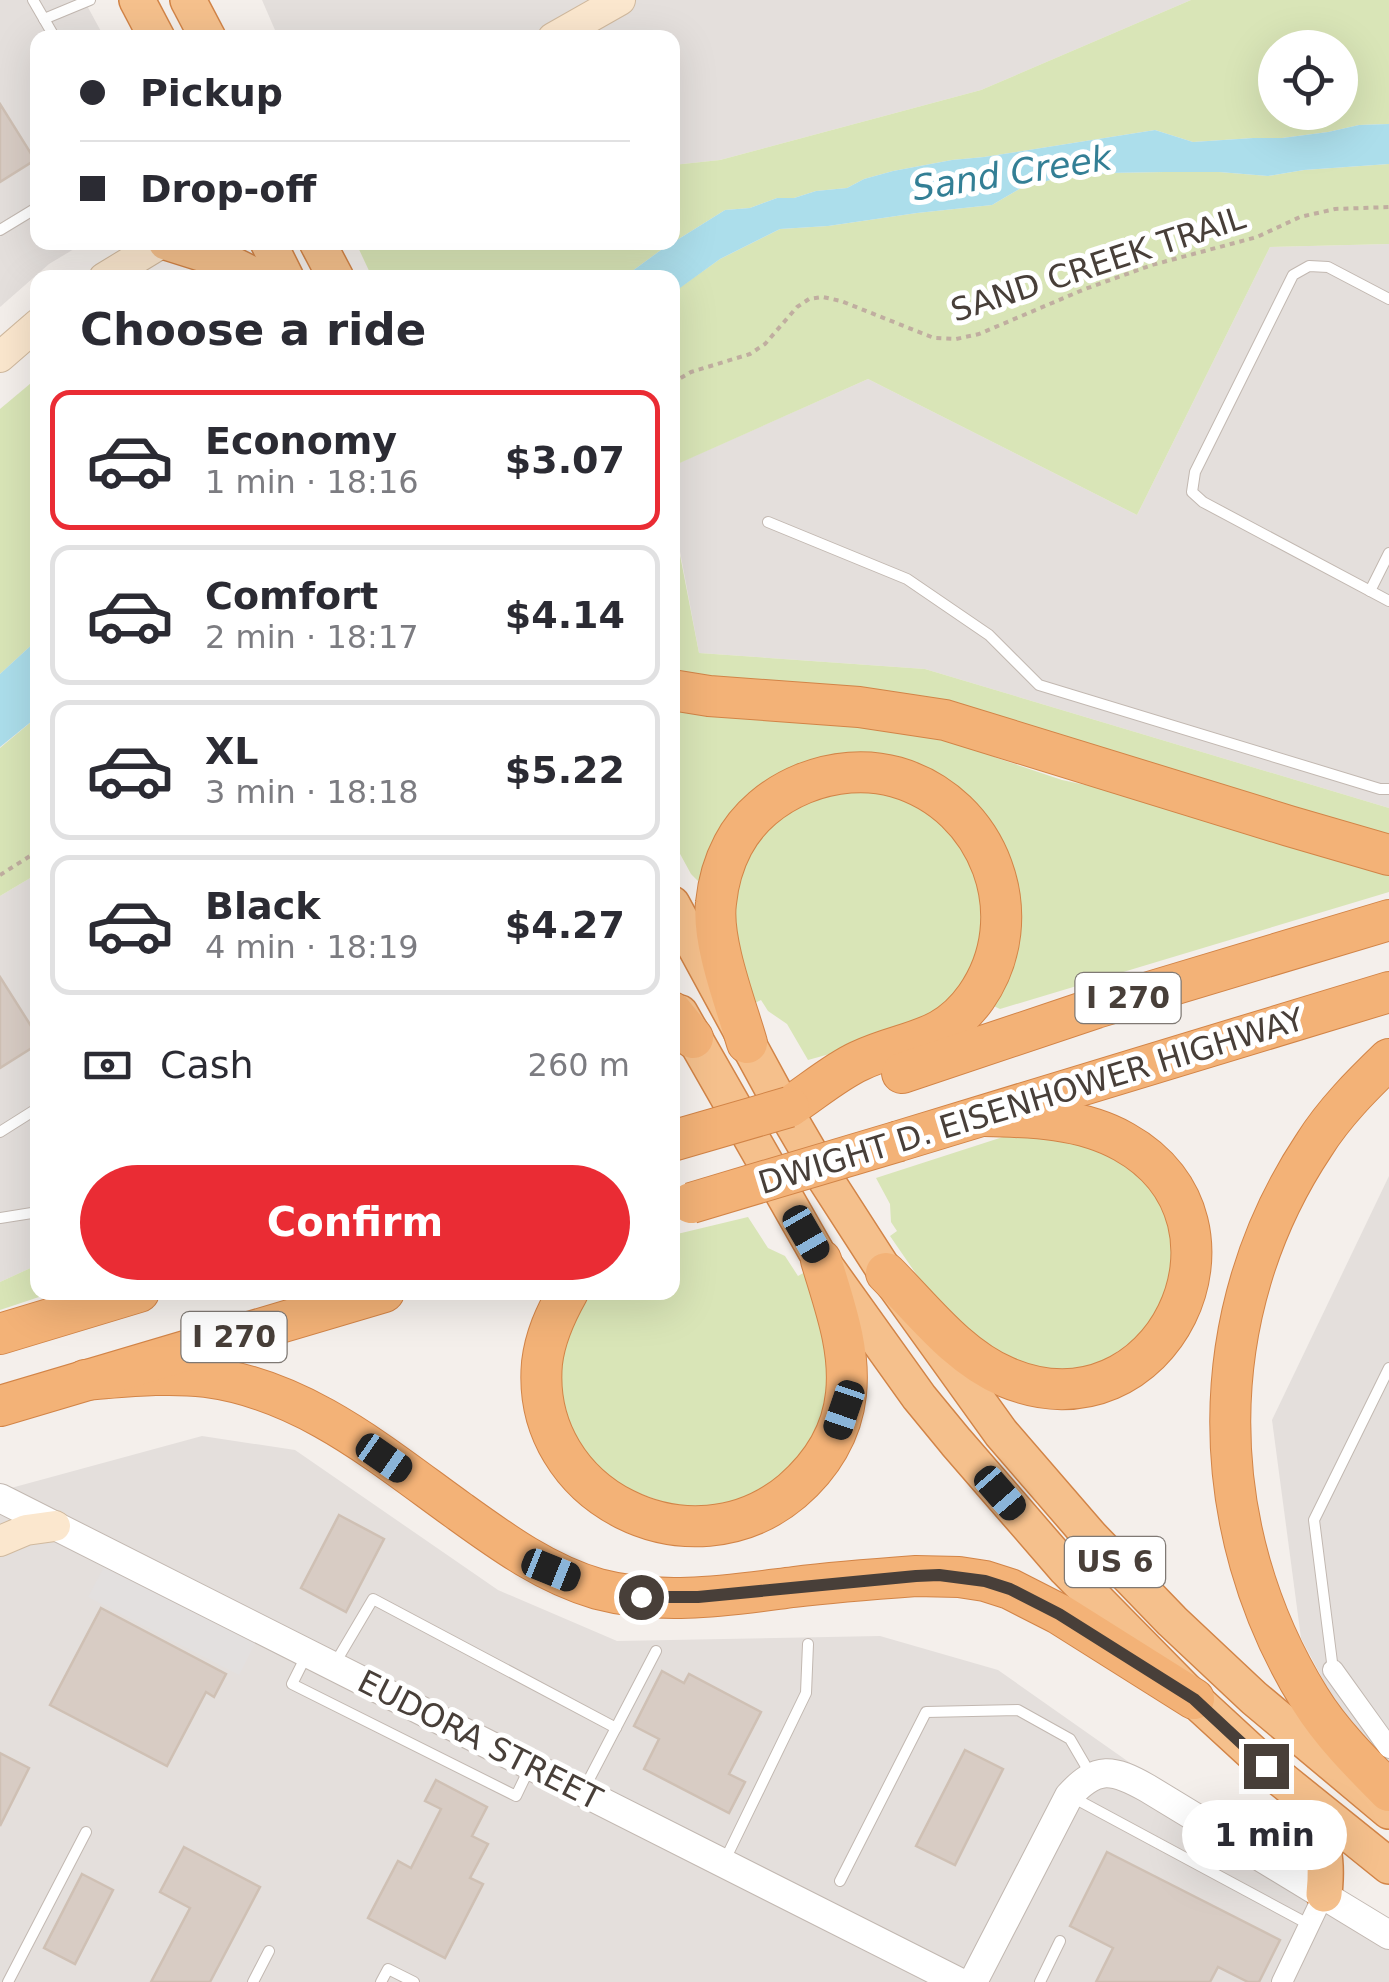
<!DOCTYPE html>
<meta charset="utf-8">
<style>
body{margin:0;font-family:"DejaVu Sans",sans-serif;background:#f7f7f7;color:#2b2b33;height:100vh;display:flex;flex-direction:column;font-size:38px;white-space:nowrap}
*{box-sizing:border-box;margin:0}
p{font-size:32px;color:#7c7c81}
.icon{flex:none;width:55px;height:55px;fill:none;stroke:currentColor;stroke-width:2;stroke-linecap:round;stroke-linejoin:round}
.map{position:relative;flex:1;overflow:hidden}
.panel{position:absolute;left:30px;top:270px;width:650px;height:1030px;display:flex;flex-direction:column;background:#fff;border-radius:20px;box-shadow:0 10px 40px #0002}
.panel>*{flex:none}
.banner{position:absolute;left:30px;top:30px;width:650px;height:220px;border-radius:20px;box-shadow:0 10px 40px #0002;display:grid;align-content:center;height:220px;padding:0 50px;background:#fff}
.buttons{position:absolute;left:1258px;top:30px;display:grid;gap:20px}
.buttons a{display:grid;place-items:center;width:100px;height:100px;border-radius:50%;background:#fff;box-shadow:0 10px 40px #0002;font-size:50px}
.end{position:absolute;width:45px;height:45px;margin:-22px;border:12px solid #483f39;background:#fff;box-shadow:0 0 0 5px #fff}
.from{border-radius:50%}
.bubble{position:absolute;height:70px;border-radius:35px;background:#fff;box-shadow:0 10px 40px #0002;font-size:32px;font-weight:800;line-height:70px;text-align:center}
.car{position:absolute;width:30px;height:60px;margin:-30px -15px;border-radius:12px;box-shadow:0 0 8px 2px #0007;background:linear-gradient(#222 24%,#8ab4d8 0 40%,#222 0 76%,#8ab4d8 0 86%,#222 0)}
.banner b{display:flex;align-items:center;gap:35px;height:95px;font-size:38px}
.banner b+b{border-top:2px solid #e1e1e2}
.banner i{width:25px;height:25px;background:#2b2b33}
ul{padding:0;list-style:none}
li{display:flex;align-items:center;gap:30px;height:140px;margin:0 20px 15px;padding:0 30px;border:5px solid #e1e1e2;border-radius:20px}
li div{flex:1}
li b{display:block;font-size:38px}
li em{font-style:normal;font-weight:800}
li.active{border-color:#ea2c34}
li>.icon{width:90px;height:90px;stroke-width:1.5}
h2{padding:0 50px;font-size:45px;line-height:120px}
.pay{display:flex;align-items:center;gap:25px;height:110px;padding:0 50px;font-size:38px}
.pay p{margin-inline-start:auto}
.primary-button{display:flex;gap:20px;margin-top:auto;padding:20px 50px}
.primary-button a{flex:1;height:115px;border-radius:60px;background:#ea2c34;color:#fff;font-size:40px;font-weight:800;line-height:115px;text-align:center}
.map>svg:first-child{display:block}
.industrial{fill:#e4dfdc}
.green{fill:#d9e5b7;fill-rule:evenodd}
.parking{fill:#e3e0df}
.water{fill:#acdeeb}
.building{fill:#d8ccc4;stroke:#cfc0b4;stroke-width:2.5}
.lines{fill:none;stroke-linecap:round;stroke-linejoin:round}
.service-casing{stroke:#c2b8b1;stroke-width:12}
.minor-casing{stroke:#c2b8b1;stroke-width:22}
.tertiary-casing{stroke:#c2b8b1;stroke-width:30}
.secondary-casing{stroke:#d0b99e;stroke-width:32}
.trunk-casing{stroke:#d28447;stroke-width:38}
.motorway-casing{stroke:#d28447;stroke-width:42}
.path{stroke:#c0aea0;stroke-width:4;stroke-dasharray:5 5;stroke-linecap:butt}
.service{stroke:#fff;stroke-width:10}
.minor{stroke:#fff;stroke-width:20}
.tertiary{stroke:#fff;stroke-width:28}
.secondary{stroke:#fbe7ce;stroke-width:30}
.trunk{stroke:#f5c08c;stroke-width:35}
.motorway{stroke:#f3b277;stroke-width:40}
.motorway-bridge-casing{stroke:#d28447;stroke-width:42;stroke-linecap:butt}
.motorway-bridge{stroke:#f3b277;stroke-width:40}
.route{stroke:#483f39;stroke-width:12}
.labels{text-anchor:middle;stroke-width:10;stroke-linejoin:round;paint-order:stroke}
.shield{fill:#fff;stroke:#7f7974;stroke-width:2.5}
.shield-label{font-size:30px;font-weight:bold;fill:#483f39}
.street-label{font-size:32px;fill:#483f39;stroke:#fff}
.water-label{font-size:35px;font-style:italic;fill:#337f95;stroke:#fff}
</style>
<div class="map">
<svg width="1389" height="1982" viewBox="0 0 1389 1982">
<rect width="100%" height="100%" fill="#f4efeb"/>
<g class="industrial">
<polygon points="0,0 84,0 104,37 38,38 38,242 84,243 49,264 0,307"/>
<polygon points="262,0 1191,0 981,90 720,160 673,165 672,38 278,37"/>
<polygon points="1389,244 1389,808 925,669 699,653 673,514 672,466 868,379 1137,515 1270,247"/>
<polygon points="37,874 37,1265 0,1282 0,896"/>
<polygon points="1389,1176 1389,1774 1355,1741 1301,1638 1272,1420"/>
<polygon points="202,1436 295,1450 498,1590 617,1641 880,1636 998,1670 1389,1945 1389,1982 0,1982 0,1491"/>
</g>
<g class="green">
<path d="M1191 0H1389V124L1359 125 1328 132 1282 138H1253L1193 142 1155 130 984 157 952 160 893 171 864 179 847 188 816 191 794 198H777L750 208 725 210 661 250 624 277H368L371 275 356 243 672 242 673 165 720 160 981 90ZM1275 48H1340V112H1275Z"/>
<polygon points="1389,164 1389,244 1270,247 1137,515 868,379 673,466 672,293 720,259 780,229 828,226 917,213 992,205 1021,188 1054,179 1107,173 1164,172 1219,172 1268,176 1304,170"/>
<polygon points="37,378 37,640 0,674 0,409"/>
<polygon points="672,514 699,653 925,669 1389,808 1389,840 673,673"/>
<polygon points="672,701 930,730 997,758 1062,780 1147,798 1389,868 1389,892 1000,1009 987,1003 1017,929 903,762 737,819 698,881 691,874 673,841"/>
<polygon points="37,717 37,874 0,896 0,748"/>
<polygon points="814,790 920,795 987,872 982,964 920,1029 808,1060 787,1024 768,1011 761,1000 755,1003 742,978 728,902 755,832"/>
<polygon points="1067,1132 1152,1180 1175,1243 1164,1301 1140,1335 1110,1357 1092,1365 1068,1370 1024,1365 968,1337 932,1297 890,1236 897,1231 891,1222 890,1204 876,1178 1009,1135"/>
<polygon points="748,1217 768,1248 785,1256 798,1276 805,1272 839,1383 796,1477 701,1515 609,1483 568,1429 555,1365 582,1293 672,1292 673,1235"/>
<polygon points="37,1265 38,1292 51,1293 0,1310 0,1282"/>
</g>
<polygon class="parking" points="105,1565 255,1643 239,1675 88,1597"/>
<g class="water">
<polygon points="1389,124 1389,164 1304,170 1268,176 1219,172 1164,172 1107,173 1054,179 1021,188 992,205 917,213 828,226 780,229 720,259 673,293 672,278 624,277 661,250 725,210 750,208 777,198 794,198 816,191 847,188 864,179 893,171 952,160 984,157 1155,130 1193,142 1253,138 1282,138 1328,132 1359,125"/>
<polygon points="37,640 37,717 0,747 0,674"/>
</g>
<g class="building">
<polygon points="0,104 35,160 0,182"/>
<polygon points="0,977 38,1037 38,1044 0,1068"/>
<polygon points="339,1515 384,1539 346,1612 301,1588"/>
<polygon points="101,1608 226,1674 214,1697 206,1692 167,1766 50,1705"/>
<polygon points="662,1671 684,1683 689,1674 761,1712 729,1774 745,1782 729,1813 644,1769 659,1739 634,1726"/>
<polygon points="965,1750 1003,1769 955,1865 916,1846"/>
<polygon points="0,1753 29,1768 0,1826"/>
<polygon points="436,1780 487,1807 472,1836 488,1844 470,1878 483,1884 445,1958 368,1918 398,1861 411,1868 441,1809 425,1801"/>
<polygon points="184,1847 260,1887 210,1982 151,1982 190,1908 160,1892"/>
<polygon points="1107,1852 1280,1940 1259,1982 1248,1982 1218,1967 1210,1982 1096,1982 1113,1948 1070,1926"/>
<polygon points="82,1874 113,1890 75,1964 44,1948"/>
</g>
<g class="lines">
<defs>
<g id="service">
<polyline points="33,0 55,38"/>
<polyline points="44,19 90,0"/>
<polyline points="0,230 38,207"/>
<polyline points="1389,299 1328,267 1309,266 1293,275 1195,472 1192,492 1203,502 1389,601"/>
<polyline points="768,522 907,579 989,635 1039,685 1380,789 1389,789"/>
<polyline points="1370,591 1389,553"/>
<polyline points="0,1132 38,1108"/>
<polyline points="0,1218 38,1212"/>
<polyline points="307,1654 292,1684 516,1796 529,1769"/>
<polyline points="334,1665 373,1599 616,1728"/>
<polyline points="1333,1670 1314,1520 1389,1368"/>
<polyline points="583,1791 656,1651"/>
<polyline points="1074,1798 1310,1925"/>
<polyline points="724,1862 806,1693 808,1644"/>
<polyline points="840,1881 926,1712 1018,1710 1070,1739 1091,1775"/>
<polyline points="8,1982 86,1832"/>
<polyline points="253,1982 269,1951"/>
<polyline points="381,1982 388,1969 414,1982"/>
<polyline points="1040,1982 1060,1941"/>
</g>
<g id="minor">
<polyline points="1333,1670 1389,1748"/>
<polyline points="1282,1982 1324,1894"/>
</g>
<g id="tertiary">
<polyline points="0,1498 959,1982"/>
<path d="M973 1982 1069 1796C1097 1765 1113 1769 1147 1788L1389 1935"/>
</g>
<g id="secondary">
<polyline points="553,38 620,0"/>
<polyline points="104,278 163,242"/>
<polyline points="0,357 38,324"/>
<polyline points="0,1541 26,1530 55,1526"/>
</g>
<g id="trunk">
<polyline points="137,0 157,38"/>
<polyline points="188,0 208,38"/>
<polyline points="166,242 223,260 259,278"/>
<polyline points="268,242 286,278"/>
<polyline points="317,242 336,278"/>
<polyline points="672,904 777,1097 819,1169 886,1273 1001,1433 1090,1536 1172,1621 1254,1698 1389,1811"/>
<polyline points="680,1013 821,1260 919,1397 956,1442 1066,1569 1194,1699 1281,1779 1389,1866"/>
<path d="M1299 1805C1324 1837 1328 1855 1324 1894"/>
</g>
<g id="motorway">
<polyline points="672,690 709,696 859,707 945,720 1289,826 1389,855"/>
<polyline points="672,1012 693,1038"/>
<path d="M747 1043C736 1005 711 941 716 903 718 883 724 862 733 845 762 789 837 760 896 777 990 804 1032 917 976 997 943 1044 905 1039 859 1061 835 1072 812 1092 789 1107"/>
<path d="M1389 1059C1362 1085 1334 1113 1314 1145 1202 1313 1204 1528 1310 1699 1331 1733 1361 1763 1389 1791"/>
<polyline points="902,1073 1096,1008 1389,920"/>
<polyline points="899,1141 1389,992"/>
<path d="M886 1273C922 1309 958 1357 1006 1377 1161 1443 1267 1222 1124 1142 1082 1118 1031 1117 984 1116"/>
<path d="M568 1292C555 1315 545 1337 542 1363 530 1497 691 1576 792 1491 821 1466 842 1433 846 1394 851 1348 834 1304 821 1260"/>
<polyline points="0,1334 139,1292"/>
<path d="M85 1380C125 1377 166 1372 206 1377 305 1390 381 1455 459 1511 502 1542 546 1574 598 1589 662 1606 730 1595 794 1587 835 1582 875 1579 916 1576L959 1577 985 1581 1010 1589 1059 1614 1194 1699"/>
<polyline points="0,1406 384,1292"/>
</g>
</defs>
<use href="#service" class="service-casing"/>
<use href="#minor" class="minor-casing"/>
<use href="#tertiary" class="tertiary-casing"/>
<use href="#secondary" class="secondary-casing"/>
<use href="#trunk" class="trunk-casing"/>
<use href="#motorway" class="motorway-casing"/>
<g class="path">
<polyline points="672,383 691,372 750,354 765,344 797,307 809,299 823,297 841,301 934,338 956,339 979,334 1085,289 1152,265 1257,237 1300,217 1335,209 1389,207"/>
<polyline points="0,875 38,851"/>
</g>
<use href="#service" class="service"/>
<use href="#minor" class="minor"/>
<use href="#tertiary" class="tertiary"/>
<use href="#secondary" class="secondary"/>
<use href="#trunk" class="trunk"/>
<use href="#motorway" class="motorway"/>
<defs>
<g id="motorway-bridge">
<polyline points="672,1141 789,1107"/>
<polyline points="691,1203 899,1141"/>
</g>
</defs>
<use href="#motorway-bridge" class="motorway-bridge-casing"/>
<use href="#motorway-bridge" class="motorway-bridge"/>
</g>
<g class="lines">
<polyline class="route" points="641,1597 698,1597 916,1576 939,1575 985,1581 1010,1589 1059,1614 1194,1699 1266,1766"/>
</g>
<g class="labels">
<g class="shield">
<rect x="1075.5" y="973" width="105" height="50" rx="8"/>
<rect x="181.5" y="1312" width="105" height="50" rx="8"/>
<rect x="1065" y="1537" width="100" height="50" rx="8"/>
</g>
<g class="shield-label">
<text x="1128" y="1008">I 270</text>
<text x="234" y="1347">I 270</text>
<text x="1115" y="1572">US 6</text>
</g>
<g class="street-label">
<text transform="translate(1098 264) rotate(-18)" y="11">SAND CREEK TRAIL</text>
<text transform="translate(1031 1101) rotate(-17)" y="11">DWIGHT D. EISENHOWER HIGHWAY</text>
<text transform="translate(480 1740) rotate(27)" y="11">EUDORA STREET</text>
</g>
<g class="water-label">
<text transform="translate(1012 173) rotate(-9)" y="12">Sand Creek</text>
</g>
</g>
</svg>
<div class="buttons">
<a><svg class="icon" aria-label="locate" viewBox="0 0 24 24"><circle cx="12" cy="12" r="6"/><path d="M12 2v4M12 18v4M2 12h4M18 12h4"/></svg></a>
</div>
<i class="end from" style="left:641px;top:1597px"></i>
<i class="end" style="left:1266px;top:1766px"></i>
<div class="bubble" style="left:1182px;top:1800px;width:165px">1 min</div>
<i class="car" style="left:806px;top:1234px;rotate:150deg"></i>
<i class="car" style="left:844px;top:1410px;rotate:199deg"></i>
<i class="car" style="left:384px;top:1458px;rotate:125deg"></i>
<i class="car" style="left:1000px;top:1493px;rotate:139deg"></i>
<i class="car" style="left:551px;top:1570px;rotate:112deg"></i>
<div class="banner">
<b><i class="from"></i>Pickup</b>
<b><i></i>Drop-off</b>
</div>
<section class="panel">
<h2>Choose a ride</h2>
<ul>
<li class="active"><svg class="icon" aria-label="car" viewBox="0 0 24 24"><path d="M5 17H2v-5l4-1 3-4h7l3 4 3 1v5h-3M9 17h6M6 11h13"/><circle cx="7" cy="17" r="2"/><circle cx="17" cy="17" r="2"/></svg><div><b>Economy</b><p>1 min · 18:16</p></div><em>$3.07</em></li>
<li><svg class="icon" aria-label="car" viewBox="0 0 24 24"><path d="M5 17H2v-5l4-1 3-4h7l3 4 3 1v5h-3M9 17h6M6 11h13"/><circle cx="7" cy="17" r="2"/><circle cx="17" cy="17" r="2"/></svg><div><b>Comfort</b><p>2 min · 18:17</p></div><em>$4.14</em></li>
<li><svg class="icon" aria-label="car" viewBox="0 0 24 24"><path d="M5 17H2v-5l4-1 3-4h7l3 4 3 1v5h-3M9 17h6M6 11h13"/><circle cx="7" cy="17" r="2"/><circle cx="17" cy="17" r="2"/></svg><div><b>XL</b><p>3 min · 18:18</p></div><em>$5.22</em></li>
<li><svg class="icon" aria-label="car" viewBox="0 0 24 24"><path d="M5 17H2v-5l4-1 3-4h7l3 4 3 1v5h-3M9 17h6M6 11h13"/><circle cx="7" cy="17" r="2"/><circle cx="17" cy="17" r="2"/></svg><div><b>Black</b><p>4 min · 18:19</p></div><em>$4.27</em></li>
</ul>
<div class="pay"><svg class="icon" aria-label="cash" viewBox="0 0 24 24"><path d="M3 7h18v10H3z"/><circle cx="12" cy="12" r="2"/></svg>Cash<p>260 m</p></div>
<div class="primary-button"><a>Confirm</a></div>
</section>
</div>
